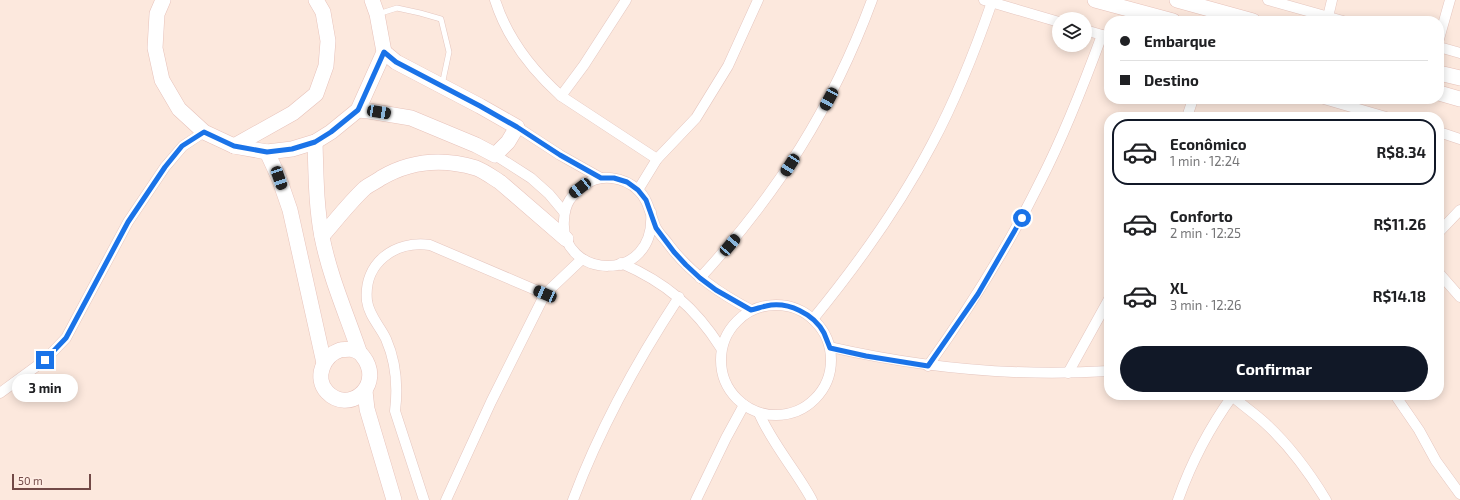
<!DOCTYPE html>
<html lang="pt">
<meta charset="utf-8">
<style>
body{margin:0;font-family:"Exo 2",sans-serif;background:#f6f6f6;color:#202124;height:100vh;display:flex;flex-direction:column;font-size:15px;white-space:nowrap}
*{box-sizing:border-box;margin:0}
p{font-size:13px;color:#757577}
.icon{flex:none;width:22px;height:22px;fill:none;stroke:currentColor;stroke-width:2;stroke-linecap:round;stroke-linejoin:round}
.map{position:relative;flex:1;overflow:hidden}
.panel{position:absolute;left:1104px;top:112px;width:340px;height:288px;display:flex;flex-direction:column;background:#fff;border-radius:16px;box-shadow:0 2px 10px #0003}
.panel>*{flex:none}
.hud{position:absolute;left:1104px;top:16px;width:340px;height:88px;border-radius:16px;box-shadow:0 2px 10px #0003;display:grid;align-content:center;height:88px;padding:0 16px;background:#fff}
.fabs{position:absolute;left:1052px;top:12px;display:grid;gap:8px}
.fabs a{display:grid;place-items:center;width:40px;height:40px;border-radius:50%;background:#fff;box-shadow:0 2px 10px #0003;font-size:20px}
.scale{position:absolute;left:12px;bottom:10px;width:79px;box-sizing:border-box;padding-left:4px;border:2px solid #724946;border-top:0;font-size:11px;line-height:14px;white-space:nowrap;color:#724946;-webkit-text-stroke:3px #ffede4;paint-order:stroke}
.end{position:absolute;width:18px;height:18px;margin:-9px;border:5px solid #1a73e8;background:#fff;box-shadow:0 0 0 2px #fff}
.from{border-radius:50%}
.bubble{position:absolute;height:28px;border-radius:14px;background:#fff;box-shadow:0 2px 10px #0003;font-size:13px;font-weight:700;line-height:28px;text-align:center}
.car{position:absolute;width:12px;height:24px;margin:-12px -6px;border-radius:5px;box-shadow:0 0 3px 1px #0007;background:linear-gradient(#222 24%,#8ab4d8 0 40%,#222 0 76%,#8ab4d8 0 86%,#222 0)}
.hud b{display:flex;align-items:center;gap:14px;height:38px;font-size:15px}
.hud b+b{border-top:1px solid #e0e0e0}
.hud i{width:10px;height:10px;background:#202124}
ul{padding:7px 0 0;list-style:none}
li{display:flex;align-items:center;gap:12px;height:66px;margin:0 8px 6px;padding:0 8px;border:2px solid transparent;border-radius:16px}
li div{flex:1}
li b{display:block;font-size:15px}
li em{font-style:normal;font-weight:700}
li.on{border-color:#111827}
li>.icon{width:36px;height:36px;stroke-width:1.5}
.primary-button{display:flex;gap:8px;margin-top:auto;padding:8px 16px}
.primary-button a{flex:1;height:46px;border-radius:24px;background:#111827;color:#fff;font-size:16px;font-weight:700;line-height:46px;text-align:center}
.map>svg:first-child{display:block}
.lines{fill:none;stroke-linecap:round;stroke-linejoin:round}
.lane-casing{stroke:#e5c6bf;stroke-width:6}
.street-casing{stroke:#e5c6bf;stroke-width:11}
.secondary-casing{stroke:#e7c2ba;stroke-width:16}
.lane{stroke:#fff;stroke-width:5}
.street{stroke:#fff;stroke-width:10}
.secondary{stroke:#fff;stroke-width:15}
.route{stroke:#1a73e8;stroke-width:5}
</style>
<div class="map">
<svg width="1460" height="500" viewBox="0 0 1460 500">
<rect width="100%" height="100%" fill="#fce8dd"/>
<g class="lines">
<defs>
<polyline id="lane" points="378,14 397,8 420,13 441,19 449,52 442,85"/>
<g id="street">
<path d="M495 0C507 38 532 70 561 96L657 159"/>
<polyline points="984,0 1059,22"/>
<polyline points="1268,0 1343,21"/>
<polyline points="1328,17 1332,0"/>
<polyline points="1085,30 1109,37"/>
<polyline points="1439,39 1450,0"/>
<polyline points="1439,47 1460,53"/>
<polyline points="561,96 584,65 626,0"/>
<polyline points="1324,99 1386,117"/>
<polyline points="1187,117 1193,99"/>
<polyline points="517,127 560,155 601,178"/>
<polyline points="1439,132 1460,139"/>
<polyline points="495,155 531,178 549,194 564,212"/>
<polyline points="638,190 657,159 696,118 728,66 758,0"/>
<path d="M651 212C657 286 559 279 564 220 565 202 571 196 585 185 600 173 624 177 638 190 649 200 650 215 656 228 659 234 665 239 669 245 691 274 719 293 751 310"/>
<polyline points="1439,232 1460,210"/>
<path d="M621 265V263C665 282 695 307 721 348"/>
<polyline points="1439,273 1460,297"/>
<path d="M700 278C778 193 832 108 872 0"/>
<circle cx="776" cy="360" r="55"/>
<path d="M813 319C858 264 899 207 932 144 956 99 975 51 992 2"/>
<path d="M830 347C922 368 1014 377 1109 371"/>
<path d="M928 366C971 306 1009 245 1041 180 1065 133 1084 84 1102 35"/>
<polyline points="1068,373 1109,299"/>
<polyline points="0,393 45,360 66,338 128,222 165,167 183,146 204,132"/>
<path d="M1231 395C1242 405 1254 413 1265 423 1289 445 1309 472 1326 500"/>
<polyline points="1395,395 1419,430 1436,461 1460,494"/>
<path d="M759 413C772 444 796 470 812 500"/>
<path d="M424 500 395 411C398 387 396 362 386 339 380 326 369 316 367 301 363 263 395 240 430 245L545 294"/>
<polyline points="446,500 491,402 545,294 582,259"/>
<path d="M573 500C600 428 637 361 679 297"/>
<polyline points="696,500 726,438 744,405"/>
<path d="M1178 500C1191 463 1210 427 1233 395"/>
</g>
<g id="secondary">
<polyline points="163,0 157,14 155,48 162,80 179,109 204,132 234,146 267,152 292,149 315,142 331,132 358,110 384,52 377,14 372,0"/>
<polyline points="1095,0 1173,21"/>
<polyline points="1177,0 1253,21"/>
<polyline points="1439,73 1460,78"/>
<polyline points="1439,93 1460,99"/>
<polyline points="358,110 369,111 411,118 476,145 495,155 508,142 517,127 480,106 396,62 384,52"/>
<path d="M315 142C316 174 316 206 322 237 330 277 346 313 359 351"/>
<polyline points="234,146 293,113 316,94 326,66 328,41 323,12 316,0"/>
<polyline points="267,152 279,178 290,210 324,363"/>
<path d="M322 236C336 220 350 202 365 188 370 184 376 182 381 178 410 161 443 158 476 168 484 171 492 177 500 182L566 239"/>
<path d="M350 349C359 351 361 353 366 361 381 388 348 414 327 392 314 378 323 356 340 350 343 349 347 350 350 349Z"/>
<polyline points="365,391 367,409 394,500"/>
</g>
</defs>
<use href="#lane" class="lane-casing"/>
<use href="#street" class="street-casing"/>
<use href="#secondary" class="secondary-casing"/>
<use href="#lane" class="lane"/>
<use href="#street" class="street"/>
<use href="#secondary" class="secondary"/>
</g>
<g class="lines">
<path class="route" d="M45 360 66 338 128 222 165 167 182 146 204 132 234 146 267 152 292 149 315 142 331 132 358 110 384 52 396 62 480 106 517 127 560 155 601 178H614L627 182 638 190 646 200 656 228 674 252 686 265 700 278 716 290 751 310C756 309 761 307 766 306 788 301 814 314 824 333 826 338 828 343 830 348L866 356 928 366 978 294 1022 218"/>
</g>
</svg>
<div class="fabs">
<a><svg class="icon" aria-label="layers" viewBox="0 0 24 24"><path d="M12 4l9 5-9 5-9-5zM3 14l9 5 9-5"/></svg></a>
</div>
<div class="scale">50 m</div>
<i class="end from" style="left:1022px;top:218px"></i>
<i class="end" style="left:45px;top:360px"></i>
<div class="bubble" style="left:12px;top:374px;width:66px">3 min</div>
<i class="car" style="left:829px;top:99px;rotate:208deg"></i>
<i class="car" style="left:379px;top:112px;rotate:99deg"></i>
<i class="car" style="left:790px;top:165px;rotate:213deg"></i>
<i class="car" style="left:279px;top:178px;rotate:161deg"></i>
<i class="car" style="left:580px;top:188px;rotate:232deg"></i>
<i class="car" style="left:730px;top:245px;rotate:40deg"></i>
<i class="car" style="left:545px;top:294px;rotate:293deg"></i>
<div class="hud">
<b><i class="from"></i>Embarque</b>
<b><i></i>Destino</b>
</div>
<section class="panel">
<ul>
<li class="on"><svg class="icon" aria-label="car" viewBox="0 0 24 24"><path d="M5 17H2v-5l4-1 3-4h7l3 4 3 1v5h-3M9 17h6M6 11h13"/><circle cx="7" cy="17" r="2"/><circle cx="17" cy="17" r="2"/></svg><div><b>Econômico</b><p>1 min · 12:24</p></div><em>R$8.34</em></li>
<li><svg class="icon" aria-label="car" viewBox="0 0 24 24"><path d="M5 17H2v-5l4-1 3-4h7l3 4 3 1v5h-3M9 17h6M6 11h13"/><circle cx="7" cy="17" r="2"/><circle cx="17" cy="17" r="2"/></svg><div><b>Conforto</b><p>2 min · 12:25</p></div><em>R$11.26</em></li>
<li><svg class="icon" aria-label="car" viewBox="0 0 24 24"><path d="M5 17H2v-5l4-1 3-4h7l3 4 3 1v5h-3M9 17h6M6 11h13"/><circle cx="7" cy="17" r="2"/><circle cx="17" cy="17" r="2"/></svg><div><b>XL</b><p>3 min · 12:26</p></div><em>R$14.18</em></li>
</ul>
<div class="primary-button"><a>Confirmar</a></div>
</section>
</div>
